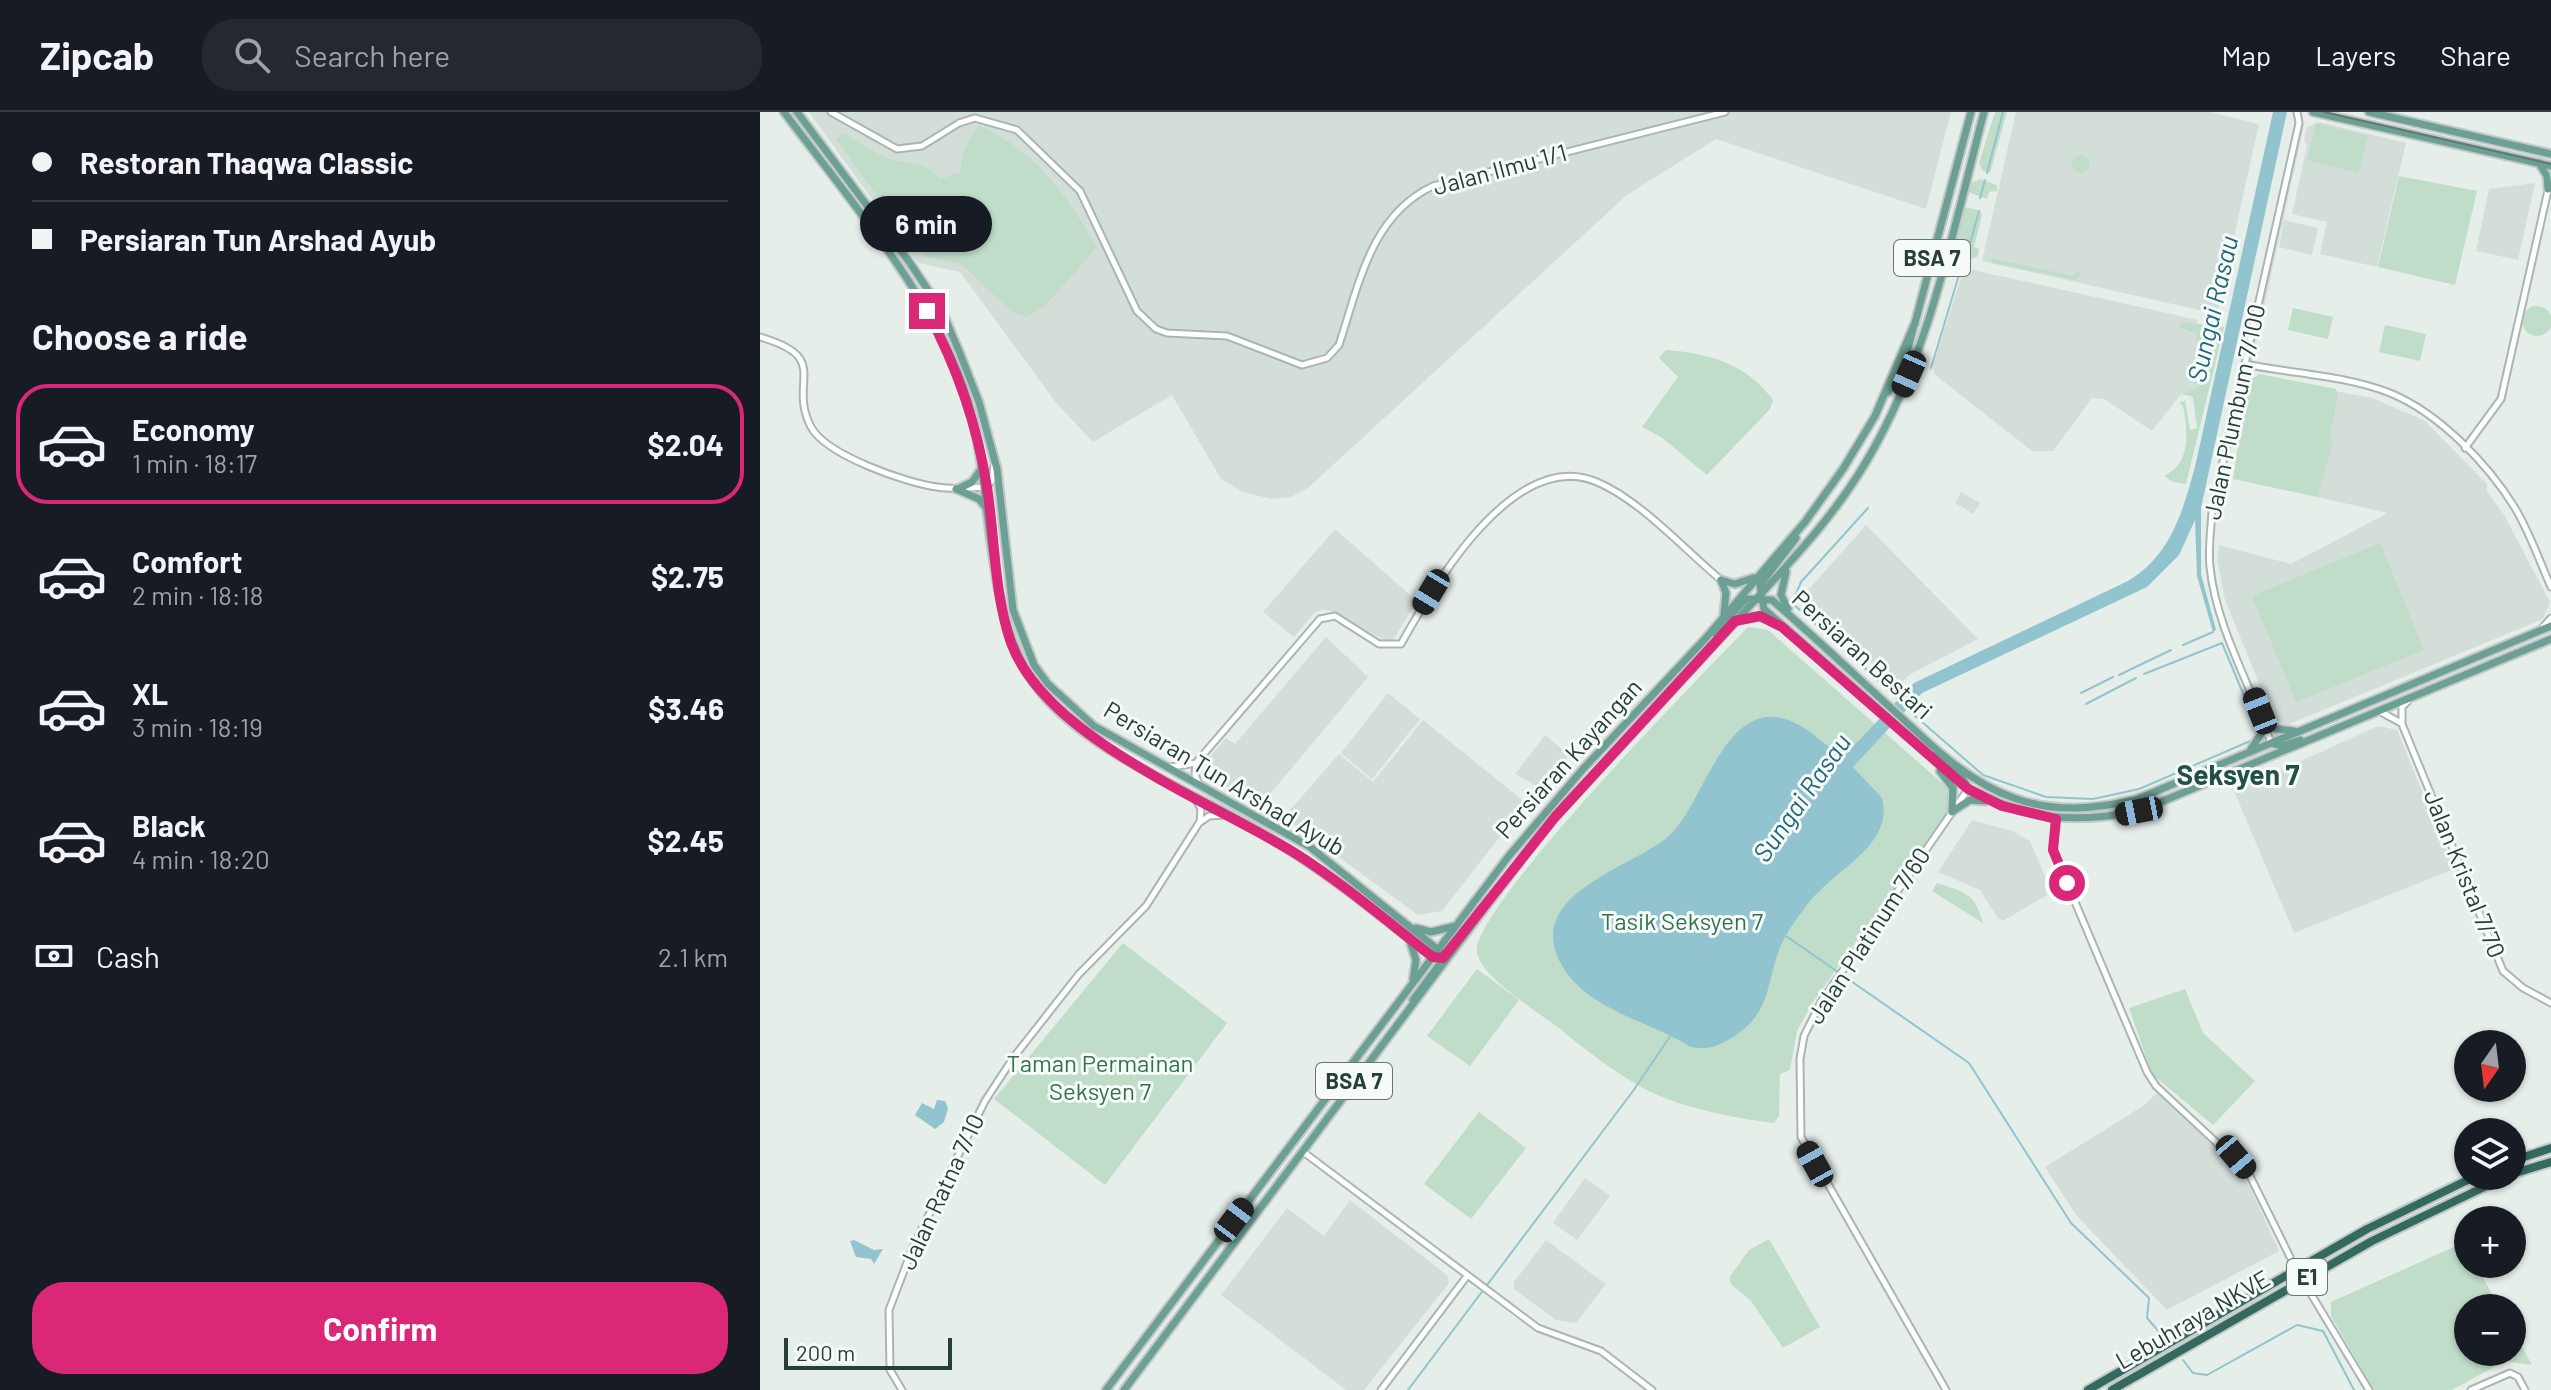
<!DOCTYPE html>
<meta charset="utf-8">
<style>
body{margin:0;font-family:Barlow,sans-serif;background:#242831;color:#f1f3f6;height:100vh;display:flex;flex-direction:column;font-size:30px;white-space:nowrap}
*{box-sizing:border-box;margin:0}
p{font-size:26px;color:#9ea1a6}
.icon{flex:none;width:44px;height:44px;fill:none;stroke:currentColor;stroke-width:2;stroke-linecap:round;stroke-linejoin:round}
.map{position:relative;flex:1;overflow:hidden}
.side{display:flex;flex-direction:column;background:#171b24;width:760px}
.side>*{flex:none}
.top-card{display:grid;align-content:center;height:176px;padding:0 32px;background:#171b24}
.needle{width:52px;rotate:194deg}
.controls{position:absolute;left:1694px;top:918px;display:grid;gap:16px}
.controls a{display:grid;place-items:center;width:72px;height:72px;border-radius:50%;background:#171b24;box-shadow:0 2px 6px #0004;font-size:40px}
.scale{position:absolute;left:24px;bottom:20px;width:168px;box-sizing:border-box;padding-left:8px;border:4px solid #263f39;border-top:0;font-size:22px;line-height:28px;white-space:nowrap;color:#263f39;-webkit-text-stroke:6px #f6faf8;paint-order:stroke}
.end{position:absolute;width:36px;height:36px;margin:-18px;border:10px solid #db2777;background:#fff;box-shadow:0 0 0 4px #fff}
.from{border-radius:50%}
.bubble{position:absolute;height:56px;border-radius:28px;background:#171b24;box-shadow:0 2px 6px #0004;font-size:26px;font-weight:700;line-height:56px;text-align:center}
.car{position:absolute;width:24px;height:48px;margin:-24px -12px;border-radius:10px;box-shadow:0 0 6px 2px #0007;background:linear-gradient(#222 24%,#8ab4d8 0 40%,#222 0 76%,#8ab4d8 0 86%,#222 0)}
.top-card b{display:flex;align-items:center;gap:28px;height:76px;font-size:30px}
.top-card b+b{border-top:2px solid #363941}
.top-card i{width:20px;height:20px;background:#f1f3f6}
ul{padding:0;list-style:none}
li{display:flex;align-items:center;gap:24px;height:120px;margin:0 16px 12px;padding:0 16px;border:4px solid transparent;border-radius:32px}
li div{flex:1}
li b{display:block;font-size:30px}
li em{font-style:normal;font-weight:700}
li.current{border-color:#db2777}
li>.icon{width:72px;height:72px;stroke-width:1.5}
h2{padding:0 32px;font-size:36px;line-height:96px}
.pay{display:flex;align-items:center;gap:20px;height:88px;padding:0 32px;font-size:30px}
.pay p{margin-inline-start:auto}
.action{display:flex;gap:16px;margin-top:auto;padding:16px 32px}
.action a{flex:1;height:92px;border-radius:32px;background:#db2777;color:#fff;font-size:32px;font-weight:700;line-height:92px;text-align:center}
header{display:flex;align-items:center;gap:48px;box-sizing:border-box;height:112px;padding:0 40px;background:#171b24;border-bottom:2px solid #363941}
header strong{font-size:38px}
nav{display:flex;gap:44px;margin-inline-start:auto;font-size:28px}
.search{width:560px;height:72px;background:#242831;display:flex;align-items:center;gap:20px;box-sizing:border-box;padding:0 28px;border-radius:32px;color:#9ea1a6;font-size:30px}
main{display:flex;flex:1;min-height:0}
.map>svg:first-child{display:block}
.built{fill:#d4ded9}
.green{fill:#c0ddc9;fill-rule:evenodd}
.water{fill:#92c4cf}
.lines{fill:none;stroke-linecap:round;stroke-linejoin:round}
.stream{stroke:#92c4cf;stroke-width:2}
.minor-tunnel{stroke:#c0cbc7;stroke-width:5;stroke-dasharray:5 2.5;stroke-linecap:butt}
.minor-casing{stroke:#a9b6b1;stroke-width:9}
.major-casing{stroke:#c2c9c8;stroke-width:11}
.highway-casing{stroke:#c2c9c8;stroke-width:12}
.minor{stroke:#fff;stroke-width:5}
.major{stroke:#6da094;stroke-width:7}
.highway{stroke:#33695f;stroke-width:8}
.tram{stroke:#607a74;stroke-width:2}
.route{stroke:#db2777;stroke-width:10}
.labels{text-anchor:middle;stroke-width:6;stroke-linejoin:round;paint-order:stroke}
.shield{fill:#f6faf8;stroke:#647772;stroke-width:2}
.shield-label{font-size:22px;font-weight:bold;fill:#263f39}
.street-label{font-size:24px;fill:#263f39;stroke:#f6faf8}
.park-label{font-size:24px;fill:#32734c;stroke:#f6faf8}
.water-label{font-size:26px;font-style:italic;fill:#236878;stroke:#f6faf8}
.quarter-label{font-size:28px;font-weight:bold;fill:#225046;stroke:#f6faf8}
</style>
<header>
<strong>Zipcab</strong>
<div class="search"><svg class="icon" aria-label="search" viewBox="0 0 24 24"><circle cx="10" cy="10" r="6"/><path d="M15 15l6 6"/></svg>Search here</div>
<nav><a>Map</a><a>Layers</a><a>Share</a></nav>
</header>
<main>
<section class="side">
<div class="top-card">
<b><i class="from"></i>Restoran Thaqwa Classic</b>
<b><i></i>Persiaran Tun Arshad Ayub</b>
</div>
<h2>Choose a ride</h2>
<ul>
<li class="current"><svg class="icon" aria-label="car" viewBox="0 0 24 24"><path d="M5 17H2v-5l4-1 3-4h7l3 4 3 1v5h-3M9 17h6M6 11h13"/><circle cx="7" cy="17" r="2"/><circle cx="17" cy="17" r="2"/></svg><div><b>Economy</b><p>1 min · 18:17</p></div><em>$2.04</em></li>
<li><svg class="icon" aria-label="car" viewBox="0 0 24 24"><path d="M5 17H2v-5l4-1 3-4h7l3 4 3 1v5h-3M9 17h6M6 11h13"/><circle cx="7" cy="17" r="2"/><circle cx="17" cy="17" r="2"/></svg><div><b>Comfort</b><p>2 min · 18:18</p></div><em>$2.75</em></li>
<li><svg class="icon" aria-label="car" viewBox="0 0 24 24"><path d="M5 17H2v-5l4-1 3-4h7l3 4 3 1v5h-3M9 17h6M6 11h13"/><circle cx="7" cy="17" r="2"/><circle cx="17" cy="17" r="2"/></svg><div><b>XL</b><p>3 min · 18:19</p></div><em>$3.46</em></li>
<li><svg class="icon" aria-label="car" viewBox="0 0 24 24"><path d="M5 17H2v-5l4-1 3-4h7l3 4 3 1v5h-3M9 17h6M6 11h13"/><circle cx="7" cy="17" r="2"/><circle cx="17" cy="17" r="2"/></svg><div><b>Black</b><p>4 min · 18:20</p></div><em>$2.45</em></li>
</ul>
<div class="pay"><svg class="icon" aria-label="cash" viewBox="0 0 24 24"><path d="M3 7h18v10H3z"/><circle cx="12" cy="12" r="2"/></svg>Cash<p>2.1 km</p></div>
<div class="action"><a>Confirm</a></div>
</section>
<div class="map">
<svg width="1791" height="1278" viewBox="0 0 1791 1278">
<rect width="100%" height="100%" fill="#e6eeea"/>
<g class="built">
<polygon points="49,0 1191,0 1166,97 956,27 867,83 548,376 531,385 511,387 483,380 461,367 412,283 333,330 297,292 200,160 158,151"/>
<polygon points="1256,0 1450,0 1499,12 1457,202 1222,149"/>
<polygon points="1559,10 1646,31 1617,155 1560,142 1567,110 1532,102 1547,34 1544,28 1546,16"/>
<polygon points="1535,11 1544,13 1492,250 1482,248"/>
<polygon points="1775,71 1758,148 1716,139 1729,77"/>
<polygon points="1524,108 1558,116 1552,143 1519,135"/>
<polygon points="1204,156 1438,208 1437,213 1422,210 1423,218 1437,222 1452,247 1450,258 1434,279 1421,282 1392,319 1344,287 1332,286 1293,339 1272,339 1174,262 1173,253"/>
<polygon points="1498,265 1613,286 1665,309 1727,372 1727,380 1743,401 1790,490 1783,507 1527,613 1514,608 1465,488 1457,446 1459,433 1531,452 1628,401 1473,366"/>
<polygon points="1201,380 1220,391 1213,402 1195,391"/>
<polygon points="1106,413 1218,527 1149,563 1137,575 1041,486"/>
<polygon points="575,417 657,489 633,528 624,528 572,499 563,498 555,500 534,525 503,500"/>
<polygon points="566,525 608,565 500,694 441,660 442,654 466,626 475,632"/>
<polygon points="628,581 660,607 612,667 581,641"/>
<polygon points="663,608 766,691 682,799 658,803 524,705 579,642 613,670"/>
<polygon points="1618,614 1637,618 1694,757 1534,821 1474,679"/>
<polygon points="785,623 809,643 780,676 755,662"/>
<polygon points="1212,708 1252,719 1270,729 1292,780 1243,809 1237,805 1220,778 1178,760"/>
<polygon points="1397,981 1474,1052 1489,1073 1519,1139 1407,1198 1317,1104 1285,1055 1383,994"/>
<polygon points="825,1066 850,1084 817,1128 793,1111"/>
<polygon points="590,1088 687,1163 689,1171 604,1278 586,1278 461,1183 527,1096 564,1124"/>
<polygon points="786,1128 846,1172 816,1211 796,1208 754,1177 754,1170"/>
</g>
<g class="green">
<polygon points="1235,0 1247,0 1230,61 1223,59 1219,51"/>
<polygon points="1556,11 1608,24 1598,61 1547,48"/>
<path d="M218 13C276 38 306 83 337 135L286 193 267 205 251 199 201 152 166 145 149 128 76 27 84 21C96 29 109 38 123 44 147 55 161 45 180 67L200 61 204 39Z"/>
<circle cx="1321" cy="52" r="9"/>
<polygon points="1639,64 1717,79 1695,173 1618,155"/>
<polygon points="1221,67 1237,73 1237,79 1229,80 1227,87 1208,80 1210,71"/>
<polygon points="1204,95 1218,98 1208,139 1209,141 1219,98 1222,103 1214,135 1219,137 1218,144 1212,147 1198,144 1193,136"/>
<polygon points="1231,146 1313,164 1318,158 1322,162 1316,168 1232,151"/>
<circle cx="1777" cy="209" r="15"/>
<polygon points="1533,196 1573,205 1568,227 1528,218"/>
<path d="M1422 210 1464 215 1426 372 1413 370 1404 364C1431 351 1428 323 1423 294L1419 291 1433 285 1421 282C1439 278 1450 265 1452 247L1436 228 1437 222 1419 216ZM1433 286 1437 316 1430 318 1425 288Z"/>
<polygon points="1625,213 1666,222 1660,249 1619,240"/>
<path d="M906 238C949 241 987 252 1013 288L1010 297 947 363 901 325 882 315 918 265 899 246Z"/>
<path d="M1499 262 1576 277 1578 284 1569 327 1573 329 1558 385 1473 367C1479 333 1480 303 1487 270Z"/>
<polygon points="1620,431 1664,538 1536,590 1492,484"/>
<path d="M988 515 1008 518 1191 679 1189 699 1053 890 1037 919 1030 958 1020 962 1019 1004 1014 1011C974 1006 921 996 885 977 855 961 826 938 800 917 780 901 720 865 717 840 711 796 947 558 988 515Z"/>
<path d="M1177 771C1206 781 1214 780 1223 811L1172 779Z"/>
<polygon points="363,831 467,911 345,1073 234,987"/>
<polygon points="717,857 759,888 710,954 667,924"/>
<polygon points="1425,877 1443,921 1495,969 1453,1013 1392,962 1369,896"/>
<polygon points="719,1000 766,1036 711,1107 664,1072"/>
<polygon points="1009,1127 1060,1215 1023,1236 991,1189 971,1172 969,1166 989,1138"/>
<polygon points="1696,1134 1708,1141 1708,1152 1715,1152 1740,1196 1708,1196 1708,1240 1752,1240 1752,1217 1772,1253 1745,1249 1692,1278 1614,1278 1571,1204 1571,1190"/>
</g>
<g class="water">
<path d="M1513 0H1527L1441 396V462L1456 518 1453 520 1437 464 1435 408 1419 443 1387 475 1162 581 1093 655 1122 686C1135 735 1070 759 1045 796 1036 807 1027 820 1021 833 1005 872 1013 901 970 927 956 935 945 939 929 934 887 908 824 897 800 850 764 780 878 754 911 722 946 688 968 573 1039 613 1054 621 1068 635 1082 646L1154 571 1368 469C1411 443 1422 401 1435 355Z"/>
<polygon points="177,988 185,989 188,996 184,1010 175,1017 155,1003 162,991 174,997"/>
<polygon points="94,1128 114,1138 123,1137 114,1152 111,1147 96,1145 90,1129"/>
</g>
<g class="lines">
<g class="stream">
<polyline points="1227,61 1243,0"/>
<polyline points="1220,86 1225,68"/>
<polyline points="1207,143 1219,99"/>
<polyline points="1171,256 1202,153"/>
<polyline points="1423,533 1453,520"/>
<polyline points="1083,536 1032,491 1041,470 1108,396"/>
<polyline points="1088,540 1139,588"/>
<polyline points="1384,562 1462,531 1498,617"/>
<polyline points="1359,563 1411,538"/>
<polyline points="1321,581 1353,565"/>
<polyline points="1326,592 1376,566"/>
<polyline points="1146,596 1223,663 1286,685 1333,687 1379,677 1495,627"/>
<polyline points="1026,824 1209,951 1311,1111 1389,1186 1387,1206 1401,1222"/>
<polyline points="1423,1248 1433,1261 1447,1263 1537,1213 1563,1219 1594,1278"/>
<polyline points="648,1278 873,979 911,923"/>
</g>
<polyline class="minor-tunnel" points="1530,1145 1548,1177"/>
<defs>
<g id="minor">
<path d="M71 0 137 37 162 34 199 11 215 6 257 18 320 79 377 199 396 217 407 221 467 224 542 253 567 246 579 233C599 172 611 103 673 74L965 0"/>
<path d="M0 225C73 246 27 269 51 315 66 343 146 371 177 375 194 378 210 376 227 375L232 368 234 353"/>
<path d="M1485 252C1533 262 1584 263 1630 281 1679 301 1728 352 1755 396 1770 421 1779 448 1791 475"/>
<polyline points="1705,336 1741,287 1791,65"/>
<polyline points="1783,515 1791,506"/>
<polyline points="1648,589 1642,595 1642,612 1743,859 1763,876 1791,891"/>
<polyline points="1619,599 1641,611"/>
<path d="M1511 631C1491 574 1456 515 1450 455 1448 437 1451 418 1452 399L1539 11 1537 0"/>
<polyline points="436,652 435,662 439,673"/>
<path d="M410 655 436 651 560 507 575 504 619 532H641C674 473 754 335 837 370 880 388 925 438 961 468"/>
<polyline points="435,686 441,697 440,710"/>
<polyline points="1296,707 1293,738 1387,960 1396,974 1488,1060 1530,1145"/>
<polyline points="542,1039 778,1216 841,1239 892,1278"/>
<polyline points="1548,1177 1609,1278"/>
<polyline points="142,1278 130,1258 129,1198 153,1135 225,989 253,946 319,862 386,794 439,711 449,704 465,703"/>
<polyline points="621,1278 707,1164"/>
<polyline points="1186,1278 1041,1025 1040,947 1044,924 1061,890 1208,677"/>
<polyline points="1711,1278 1750,1261 1758,1265 1765,1278"/>
</g>
<g id="major">
<path d="M24 0C85 82 179 191 208 289 235 380 221 504 280 579 329 641 434 680 502 721 563 757 618 802 673 845L683 846"/>
<polyline points="37,0 150,151 182,199 199,239 219,290 237,357 253,498 274,553 288,572 334,614 550,735 681,840"/>
<polyline points="1553,0 1791,54"/>
<polyline points="1609,0 1791,42"/>
<polyline points="1779,51 1787,64 1788,77"/>
<polyline points="1149,262 1146,244 1153,217"/>
<polyline points="1128,280 1138,266 1148,262"/>
<polyline points="196,377 219,387 228,398"/>
<polyline points="198,377 212,370 222,356"/>
<path d="M1036 426 1000 473 1004 497 1208 677C1270 708 1312 712 1379 699L1791 527"/>
<polyline points="1026,460 1021,483 1028,497"/>
<polyline points="961,468 975,472 993,466"/>
<polyline points="961,468 966,481 964,501"/>
<polyline points="979,508 1000,504 1013,509"/>
<path d="M954 521 986 487 1012 488C1057 527 1100 568 1144 608 1177 639 1211 671 1254 686 1295 701 1334 697 1375 688L1791 514"/>
<polyline points="1500,599 1516,617 1534,619"/>
<polyline points="1514,632 1523,634 1540,628"/>
<polyline points="1491,637 1501,622 1500,601"/>
<polyline points="1176,642 1202,665 1208,676"/>
<polyline points="1180,659 1193,676 1192,700"/>
<polyline points="1193,699 1210,688 1225,689"/>
<polyline points="656,816 671,820 695,814"/>
<polyline points="649,826 656,848 653,868"/>
<polyline points="653,888 719,799"/>
<polyline points="346,1278 748,745 823,657 945,527 1045,410 1083,357 1115,304 1155,211 1211,0"/>
<path d="M364 1278 763 745 795 705C854 641 913 577 972 513 1020 461 1070 411 1106 350 1170 243 1193 118 1224 0"/>
</g>
<g id="highway">
<polyline points="1752,1049 1791,1036"/>
<polyline points="1752,1062 1791,1050"/>
<polyline points="1328,1278 1607,1117 1716,1064"/>
<polyline points="1352,1278 1612,1129 1747,1064"/>
</g>
</defs>
<use href="#minor" class="minor-casing"/>
<use href="#major" class="major-casing"/>
<use href="#highway" class="highway-casing"/>
<use href="#minor" class="minor"/>
<use href="#major" class="major"/>
<use href="#highway" class="highway"/>
<polyline class="tram" points="1564,0 1791,52"/>
</g>
<g class="lines">
<path class="route" d="M167 199C197 255 217 312 227 375 235 427 234 481 251 531 286 627 453 690 538 743 585 773 629 811 673 845L683 846 795 705 975 509 1000 504 1022 515 1208 677 1242 694 1296 707 1293 738 1307 771"/>
</g>
<g class="labels">
<g class="shield">
<rect x="1134" y="128" width="76" height="36" rx="6"/>
<rect x="556" y="951" width="76" height="36" rx="6"/>
<rect x="1527" y="1147" width="40" height="36" rx="6"/>
</g>
<g class="shield-label">
<text x="1172" y="154">BSA 7</text>
<text x="594" y="977">BSA 7</text>
<text x="1547" y="1173">E1</text>
</g>
<g class="street-label">
<text transform="translate(740 58) rotate(-15)" y="8">Jalan Ilmu 1/1</text>
<text transform="translate(1475 300) rotate(-78)" y="8">Jalan Plumbum 7/100</text>
<text transform="translate(1102 543) rotate(42)" y="8">Persiaran Bestari</text>
<text transform="translate(809 647) rotate(-48)" y="8">Persiaran Kayangan</text>
<text transform="translate(464 667) rotate(31)" y="8">Persiaran Tun Arshad Ayub</text>
<text transform="translate(1704 762) rotate(68)" y="8">Jalan Kristal 7/70</text>
<text transform="translate(1109 824) rotate(-57)" y="8">Jalan Platinum 7/60</text>
<text transform="translate(182 1080) rotate(-65)" y="8">Jalan Ratna 7/10</text>
<text transform="translate(1433 1208) rotate(-30)" y="8">Lebuhraya NKVE</text>
</g>
<g class="park-label">
<text x="922" y="818">Tasik Seksyen 7</text>
<text x="340" y="960">Taman Permainan<tspan x="340" dy="28">Seksyen 7</tspan></text>
</g>
<g class="water-label">
<text transform="translate(1453 197) rotate(-77)" y="9">Sungai Rasau</text>
<text transform="translate(1042 686) rotate(-55)" y="9">Sungai Rasau</text>
</g>
<g class="quarter-label">
<text x="1478" y="673">Seksyen 7</text>
</g>
</g>
</svg>
<div class="controls">
<a><svg class="needle" viewBox="-14 -14 28 28"><path d="M0-13l5 13h-10z" fill="#e53935"/><path d="M0 13l5-13h-10z" fill="#9ea1a6"/></svg></a>
<a><svg class="icon" aria-label="layers" viewBox="0 0 24 24"><path d="M12 4l9 5-9 5-9-5zM3 14l9 5 9-5"/></svg></a>
<a>+</a>
<a>−</a>
</div>
<div class="scale">200 m</div>
<i class="end from" style="left:1307px;top:771px"></i>
<i class="end" style="left:167px;top:199px"></i>
<div class="bubble" style="left:100px;top:84px;width:132px">6 min</div>
<i class="car" style="left:1149px;top:262px;rotate:204deg"></i>
<i class="car" style="left:671px;top:480px;rotate:211deg"></i>
<i class="car" style="left:1500px;top:599px;rotate:338deg"></i>
<i class="car" style="left:1379px;top:699px;rotate:259deg"></i>
<i class="car" style="left:1476px;top:1045px;rotate:140deg"></i>
<i class="car" style="left:1055px;top:1052px;rotate:331deg"></i>
<i class="car" style="left:474px;top:1108px;rotate:37deg"></i>
</div>
</main>
